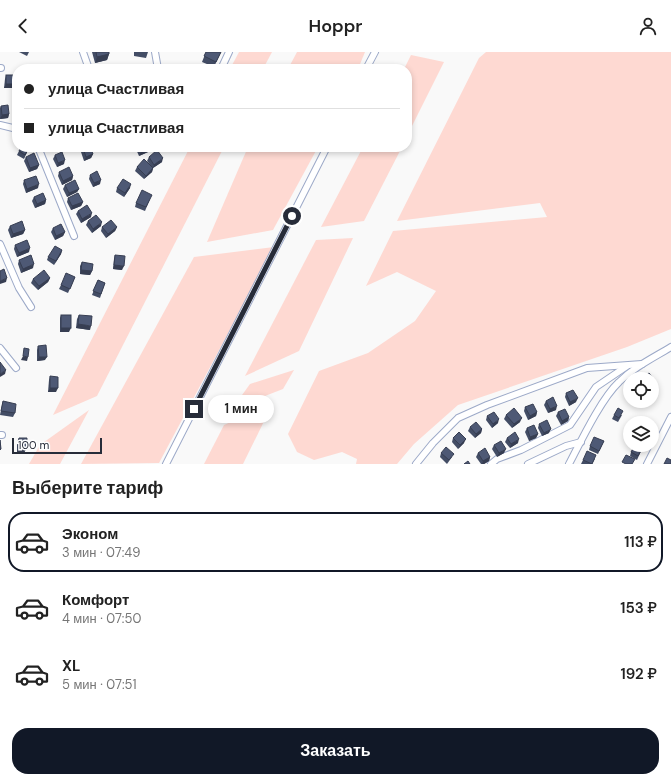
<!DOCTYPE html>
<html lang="ru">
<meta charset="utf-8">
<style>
body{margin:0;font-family:"DM Sans",sans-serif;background:#f6f6f6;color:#222;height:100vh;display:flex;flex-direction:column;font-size:15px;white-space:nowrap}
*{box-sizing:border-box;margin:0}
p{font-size:13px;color:#767676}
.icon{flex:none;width:22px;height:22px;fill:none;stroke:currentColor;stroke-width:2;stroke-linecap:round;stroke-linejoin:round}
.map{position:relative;height:412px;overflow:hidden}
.panel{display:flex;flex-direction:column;background:#fff;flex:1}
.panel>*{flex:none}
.guide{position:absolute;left:12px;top:12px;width:400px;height:88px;border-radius:16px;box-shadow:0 2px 6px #0003;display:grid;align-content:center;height:88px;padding:0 12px;background:#fff}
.buttons{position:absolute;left:623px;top:320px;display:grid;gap:8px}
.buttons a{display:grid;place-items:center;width:36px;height:36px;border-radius:50%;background:#fff;box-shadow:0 2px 6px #0003;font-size:20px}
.scale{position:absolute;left:12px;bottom:10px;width:90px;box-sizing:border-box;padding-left:4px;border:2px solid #272c39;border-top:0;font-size:11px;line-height:14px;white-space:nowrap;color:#272c39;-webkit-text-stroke:3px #fff;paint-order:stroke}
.end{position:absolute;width:18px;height:18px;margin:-9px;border:5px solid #272c39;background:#fff;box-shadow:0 0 0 2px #fff}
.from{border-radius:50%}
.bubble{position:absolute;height:28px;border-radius:14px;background:#fff;box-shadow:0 2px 6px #0003;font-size:13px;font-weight:600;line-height:28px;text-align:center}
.guide b{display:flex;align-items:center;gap:14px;height:38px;font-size:15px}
.guide b+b{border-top:1px solid #e0e0e0}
.guide i{width:10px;height:10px;background:#222}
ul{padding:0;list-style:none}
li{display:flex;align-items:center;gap:12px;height:60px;margin:0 8px 6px;padding:0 4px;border:2px solid transparent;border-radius:16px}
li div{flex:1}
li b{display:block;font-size:15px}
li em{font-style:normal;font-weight:600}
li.on{border-color:#111827}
li>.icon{width:36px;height:36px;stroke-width:1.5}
h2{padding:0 12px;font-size:18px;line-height:48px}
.action{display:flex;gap:8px;margin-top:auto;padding:8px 12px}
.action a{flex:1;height:46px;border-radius:16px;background:#111827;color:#fff;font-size:16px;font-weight:600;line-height:46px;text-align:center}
header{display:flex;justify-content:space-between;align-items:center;height:52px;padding:0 12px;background:#fff;font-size:18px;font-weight:600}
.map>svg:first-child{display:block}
.green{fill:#fed9d2}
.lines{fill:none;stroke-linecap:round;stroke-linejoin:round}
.minor-casing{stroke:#9ca9c8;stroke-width:8}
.minor{stroke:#fff;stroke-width:6}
.wall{fill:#434d65}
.shaded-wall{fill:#373e52}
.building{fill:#4e5975;stroke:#373e52}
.route{stroke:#272c39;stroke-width:5}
</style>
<header><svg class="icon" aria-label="back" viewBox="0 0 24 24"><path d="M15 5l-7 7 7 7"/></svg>Hoppr<svg class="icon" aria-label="person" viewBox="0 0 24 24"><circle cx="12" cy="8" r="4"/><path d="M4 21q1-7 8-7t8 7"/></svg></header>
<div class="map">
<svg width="671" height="412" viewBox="0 0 671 412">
<rect width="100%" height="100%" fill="#f9f9f9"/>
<g class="green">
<polygon points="239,0 272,0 263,17 230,17"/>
<polygon points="297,0 365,0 358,17 288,17"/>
<polygon points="486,0 671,0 671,277 627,295 458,353 414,392 397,412 356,412 357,407 342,400 314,408 297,400 288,382 319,319 368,301 415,269 436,239 397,220 366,234 393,179 547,165 540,151 397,169 479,6"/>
<polygon points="411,3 444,10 407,84 407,17 404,17"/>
<polygon points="190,95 224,95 97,344 53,363"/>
<polygon points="248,95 318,95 273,178 207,190"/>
<polygon points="363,95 402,95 364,169 321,175"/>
<polygon points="353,186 299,299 245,324 316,188"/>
<polygon points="274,195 159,411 81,412 194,205"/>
<polygon points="294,318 283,337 232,357 250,332"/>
<polygon points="273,351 243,412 204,412 224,373"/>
<polygon points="89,358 60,412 29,412 40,393"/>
</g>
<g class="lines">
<defs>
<g id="minor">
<polyline points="83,0 89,17"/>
<polyline points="155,0 158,17"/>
<polyline points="0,16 1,16"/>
<polyline points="221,17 229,0"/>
<polyline points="366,17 375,0"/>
<polyline points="0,73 17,77"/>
<polyline points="38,95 74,184"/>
<polyline points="0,192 19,236 31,255"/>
<polyline points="0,296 16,316"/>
<polyline points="0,383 2,383"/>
<polyline points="166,412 327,95"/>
<polyline points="416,412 433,391 458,366 487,353 587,316 642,312"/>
<polyline points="491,412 497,407 521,398 570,373 596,335 627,314"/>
<polyline points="528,412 566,394 581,390"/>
<path d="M569 412C581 389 601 347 619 330 634 315 653 306 671 295"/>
<polyline points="647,412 671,365"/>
</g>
</defs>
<use href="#minor" class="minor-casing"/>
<use href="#minor" class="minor"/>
</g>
<g class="wall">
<polygon points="19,0 29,0 27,4"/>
<polygon points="92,0 109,0 109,2 107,8 95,11"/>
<polygon points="134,0 148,0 146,6 134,4"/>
<polygon points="206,0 221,0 214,15 202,10"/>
<polygon points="6,23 16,36 4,36 5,27"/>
<polygon points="1,54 9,62 8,66 0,67 0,56"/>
<polygon points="135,95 149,95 149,96 148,100 139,104"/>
<polygon points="29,96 24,107 17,103 19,99"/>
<polygon points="83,96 93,102 91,106 84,109 81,100"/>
<polygon points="55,103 64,112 57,115 53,107"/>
<polygon points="26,105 39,113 37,117 29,120 24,109"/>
<polygon points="149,105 162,110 153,116 152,120 144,127 135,119 137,115 151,114 147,109"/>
<polygon points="59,120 73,124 72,128 62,133 58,124"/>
<polygon points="90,123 100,132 93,135 89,127"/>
<polygon points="24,128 38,136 26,141 23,132"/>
<polygon points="65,133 79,137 77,140 67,145 63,137"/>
<polygon points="117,136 130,136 124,145 116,140"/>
<polygon points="34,145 46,148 45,152 35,156 32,149"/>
<polygon points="68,146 83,150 81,154 71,158 67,150"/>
<polygon points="150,147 145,159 135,155 136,151"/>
<polygon points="78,159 91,165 81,171 76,162"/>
<polygon points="88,169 101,174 92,181 86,173"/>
<polygon points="10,174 25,178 23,182 11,186 8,178"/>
<polygon points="102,175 117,175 115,179 106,186 101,179"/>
<polygon points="53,176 65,180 63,184 55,188 51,180"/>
<polygon points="15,193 29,200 17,205 14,197"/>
<polygon points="62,198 61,202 54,213 47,208 48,205"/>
<polygon points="115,203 122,218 113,217 114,207"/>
<polygon points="19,208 33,216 21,221 18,212"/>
<polygon points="82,210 92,219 90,223 80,222 80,214"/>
<polygon points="75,225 68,241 59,237 61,233"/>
<polygon points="50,226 48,230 38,238 31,231 33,227"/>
<polygon points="98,228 105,231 100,246 92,243"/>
<polygon points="61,263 69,280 60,280 60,266"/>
<polygon points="79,263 90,278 76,276 77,267"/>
<polygon points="38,294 45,308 37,309 37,298"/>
<polygon points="50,324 56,340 48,340 49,328"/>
<polygon points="630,335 630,343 628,341"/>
<polygon points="566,341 576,350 569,354 565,345"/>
<polygon points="3,349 15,361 13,365 0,363 2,353"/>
<polygon points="546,349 556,358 548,361 544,353"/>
<polygon points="525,355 537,360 536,364 528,368 524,359"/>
<polygon points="558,360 569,365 568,369 561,373 556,364"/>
<polygon points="506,363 520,370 512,376 504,367"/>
<polygon points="614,363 622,363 618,370 612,367"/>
<polygon points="487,364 498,371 492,376 486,368"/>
<polygon points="539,372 549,381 542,384 538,376"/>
<polygon points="470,375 482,377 481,381 475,386 468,379"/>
<polygon points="527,376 538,382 536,386 529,389 525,380"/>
<polygon points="19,386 26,397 24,401 17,400 17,390"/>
<polygon points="453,386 464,391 458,397 452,390"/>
<polygon points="507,386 518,391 510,396 505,390"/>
<polygon points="604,389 598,402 589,398 590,394"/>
<polygon points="494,393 504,401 497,405 492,397"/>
<polygon points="641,399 637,408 630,404 631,400"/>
<polygon points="441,401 452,405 447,412 440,405"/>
<polygon points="478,401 490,405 489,409 484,412 481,412 476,405"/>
<polygon points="595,407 592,412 581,412 583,408"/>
</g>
<g class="shaded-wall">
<polygon points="109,2 107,8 95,11 97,5"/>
<polygon points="6,32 17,32 16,36 4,36"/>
<polygon points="9,62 8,66 0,67 2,63"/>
<polygon points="149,96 148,100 139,104 141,100"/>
<polygon points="93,102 91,106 84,109 86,105"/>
<polygon points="163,106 162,110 153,116 152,120 144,127 146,124 153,116 154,113"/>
<polygon points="65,108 64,112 57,115 58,111"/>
<polygon points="39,113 37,117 29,120 30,116"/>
<polygon points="73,124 72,128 62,133 63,129"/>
<polygon points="101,128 100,132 93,135 94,131"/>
<polygon points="39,132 38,136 26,141 27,137"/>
<polygon points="131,132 130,136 124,145 125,141"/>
<polygon points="79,137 77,140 67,145 69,141"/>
<polygon points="46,148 45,152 35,156 37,152"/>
<polygon points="83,150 81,154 71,158 72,154"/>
<polygon points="92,161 91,165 81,171 82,167"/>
<polygon points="102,170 101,174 92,181 93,177"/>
<polygon points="117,175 115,179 106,186 108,182"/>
<polygon points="25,178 23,182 11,186 13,182"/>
<polygon points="65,180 63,184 55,188 56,184"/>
<polygon points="30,196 29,200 17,205 19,201"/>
<polygon points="62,198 61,202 54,213 56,209"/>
<polygon points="34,212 33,216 21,221 23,217"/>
<polygon points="114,213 124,214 122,218 113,217"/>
<polygon points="81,218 92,219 90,223 80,222"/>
<polygon points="7,226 6,230 0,232 0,229"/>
<polygon points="50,226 48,230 38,238 39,234"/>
<polygon points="78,272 91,274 90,278 76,276"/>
<polygon points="61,276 71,276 69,280 60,280"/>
<polygon points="23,304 28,305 27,309 21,308"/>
<polygon points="39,305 47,305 45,308 37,309"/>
<polygon points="6,318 5,322 0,325 0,322"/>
<polygon points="655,329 653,335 652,336 652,332"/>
<polygon points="50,336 58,336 56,340 48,340"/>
<polygon points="578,346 576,350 569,354 570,350"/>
<polygon points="557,354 556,358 548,361 550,357"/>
<polygon points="537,360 536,364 528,368 530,364"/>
<polygon points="569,365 568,369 561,373 562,369"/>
<polygon points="522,366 520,370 512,376 514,372"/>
<polygon points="499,367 498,371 492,376 493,372"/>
<polygon points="482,377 481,381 475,386 476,382"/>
<polygon points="551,377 549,381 542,384 544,381"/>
<polygon points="538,382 536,386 529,389 530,385"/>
<polygon points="466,387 464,391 458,397 460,393"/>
<polygon points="519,387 518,391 510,396 511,392"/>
<polygon points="18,396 26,397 24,401 17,400"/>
<polygon points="506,397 504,401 497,405 499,401"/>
<polygon points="490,405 489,409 484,412 482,412 483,409"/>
</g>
<g class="building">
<polygon points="96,0 109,0 109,2 97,5"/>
<polygon points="206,0 221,0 216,10 204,4"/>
<polygon points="200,13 209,17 199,17"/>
<polygon points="114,14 115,17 103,17"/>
<rect x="6" y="23" width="11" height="9"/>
<polygon points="8,53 9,62 2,63 1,54"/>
<polygon points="21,95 26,95 29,96 25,103 19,99"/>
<polygon points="87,95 90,95 93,102 86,105 83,96"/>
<polygon points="138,95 149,95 149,96 141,100"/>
<polygon points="157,98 163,106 154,113 149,105"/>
<polygon points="62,100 65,108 58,111 55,103"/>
<polygon points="34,101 39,113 30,116 26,105"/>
<polygon points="144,107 153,116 146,124 137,115"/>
<polygon points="69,115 73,124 63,129 59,120"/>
<polygon points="97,119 101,128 94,131 90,123"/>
<polygon points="36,124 39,132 27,137 24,128"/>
<polygon points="123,127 131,132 125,141 117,136"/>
<polygon points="75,128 79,137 69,141 65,133"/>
<polygon points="142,138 152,143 146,155 136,151"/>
<polygon points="43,141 46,148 37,152 34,145"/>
<polygon points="78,141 83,150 72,154 68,146"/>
<polygon points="87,153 92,161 82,167 78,159"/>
<polygon points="96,163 102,170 93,177 88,169"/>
<polygon points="111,168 117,175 108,182 102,175"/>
<polygon points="22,169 25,178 13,182 10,174"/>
<polygon points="61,172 65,180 56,184 53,176"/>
<polygon points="27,188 30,196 19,201 15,193"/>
<polygon points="55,194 62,198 56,209 48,205"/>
<polygon points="31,203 34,212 23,217 19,208"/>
<polygon points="115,203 125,204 124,214 114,213"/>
<polygon points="82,210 93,212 92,219 81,218"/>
<polygon points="4,217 7,226 0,229 0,219"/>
<polygon points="44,218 50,226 39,234 33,227"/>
<polygon points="66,221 75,225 70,237 61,233"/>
<polygon points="98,228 105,231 101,242 93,239"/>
<rect x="61" y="263" width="10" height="13"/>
<polygon points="79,263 92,264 91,274 78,272"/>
<polygon points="46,293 47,305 39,305 38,294"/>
<polygon points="24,296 29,297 28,305 23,304"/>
<polygon points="0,310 6,318 0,322"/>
<polygon points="649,321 655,329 652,332 652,327 641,327"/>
<polygon points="50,324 58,325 58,336 50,336"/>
<polygon points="573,338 578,346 570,350 566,341"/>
<polygon points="553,345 557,354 550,357 546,349"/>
<polygon points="3,349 16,352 15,361 1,359"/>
<polygon points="533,352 537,360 530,364 525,355"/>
<polygon points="514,356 522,366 514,372 506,363"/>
<polygon points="618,356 623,359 619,366 614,363"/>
<polygon points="565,357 569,365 562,369 558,360"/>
<polygon points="494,360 499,367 493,372 487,364"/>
<polygon points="547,368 551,377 544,381 539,372"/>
<polygon points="476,370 482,377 476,382 470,375"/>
<polygon points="534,373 538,382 530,385 527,376"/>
<polygon points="459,380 466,387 460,393 453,386"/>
<polygon points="515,380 519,387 511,392 507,386"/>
<polygon points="594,385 604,389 599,399 590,394"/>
<polygon points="19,386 27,386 26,397 18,396"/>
<polygon points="0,388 1,397 0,398"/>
<polygon points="501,389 506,397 499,401 494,393"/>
<polygon points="635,393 639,393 643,395 638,404 631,400"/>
<polygon points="446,395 454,402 449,408 441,401"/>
<polygon points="485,396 490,405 483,409 478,401"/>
<polygon points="587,399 596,403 592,412 583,408"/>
<polygon points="626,403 635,407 632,412 626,412 622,410"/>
<polygon points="667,406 671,408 671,412 664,412"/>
<polygon points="468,409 470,412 464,412"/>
</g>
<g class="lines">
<polyline class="route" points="194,357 292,164"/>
</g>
</svg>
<div class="buttons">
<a><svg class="icon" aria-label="locate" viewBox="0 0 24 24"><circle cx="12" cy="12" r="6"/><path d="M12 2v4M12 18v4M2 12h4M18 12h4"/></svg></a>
<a><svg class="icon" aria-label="layers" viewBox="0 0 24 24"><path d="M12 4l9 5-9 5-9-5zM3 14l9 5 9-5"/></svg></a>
</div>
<div class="scale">100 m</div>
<i class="end from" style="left:292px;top:164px"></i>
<i class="end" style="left:194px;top:357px"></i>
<div class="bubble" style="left:208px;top:343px;width:66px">1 мин</div>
<div class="guide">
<b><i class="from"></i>улица Счастливая</b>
<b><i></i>улица Счастливая</b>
</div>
</div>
<section class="panel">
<h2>Выберите тариф</h2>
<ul>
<li class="on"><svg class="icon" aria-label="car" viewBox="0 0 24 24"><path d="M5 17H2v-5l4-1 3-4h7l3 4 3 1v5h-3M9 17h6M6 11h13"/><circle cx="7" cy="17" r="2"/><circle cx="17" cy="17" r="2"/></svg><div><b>Эконом</b><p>3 мин · 07:49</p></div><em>113 ₽</em></li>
<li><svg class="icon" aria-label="car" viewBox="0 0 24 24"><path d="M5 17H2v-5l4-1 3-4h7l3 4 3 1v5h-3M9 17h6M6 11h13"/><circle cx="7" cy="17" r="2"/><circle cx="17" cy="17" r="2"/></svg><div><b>Комфорт</b><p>4 мин · 07:50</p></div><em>153 ₽</em></li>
<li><svg class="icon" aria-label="car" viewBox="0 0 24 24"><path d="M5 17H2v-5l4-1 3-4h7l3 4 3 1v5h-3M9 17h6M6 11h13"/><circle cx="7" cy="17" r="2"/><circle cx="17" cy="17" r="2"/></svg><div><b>XL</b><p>5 мин · 07:51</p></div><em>192 ₽</em></li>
</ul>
<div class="action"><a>Заказать</a></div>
</section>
